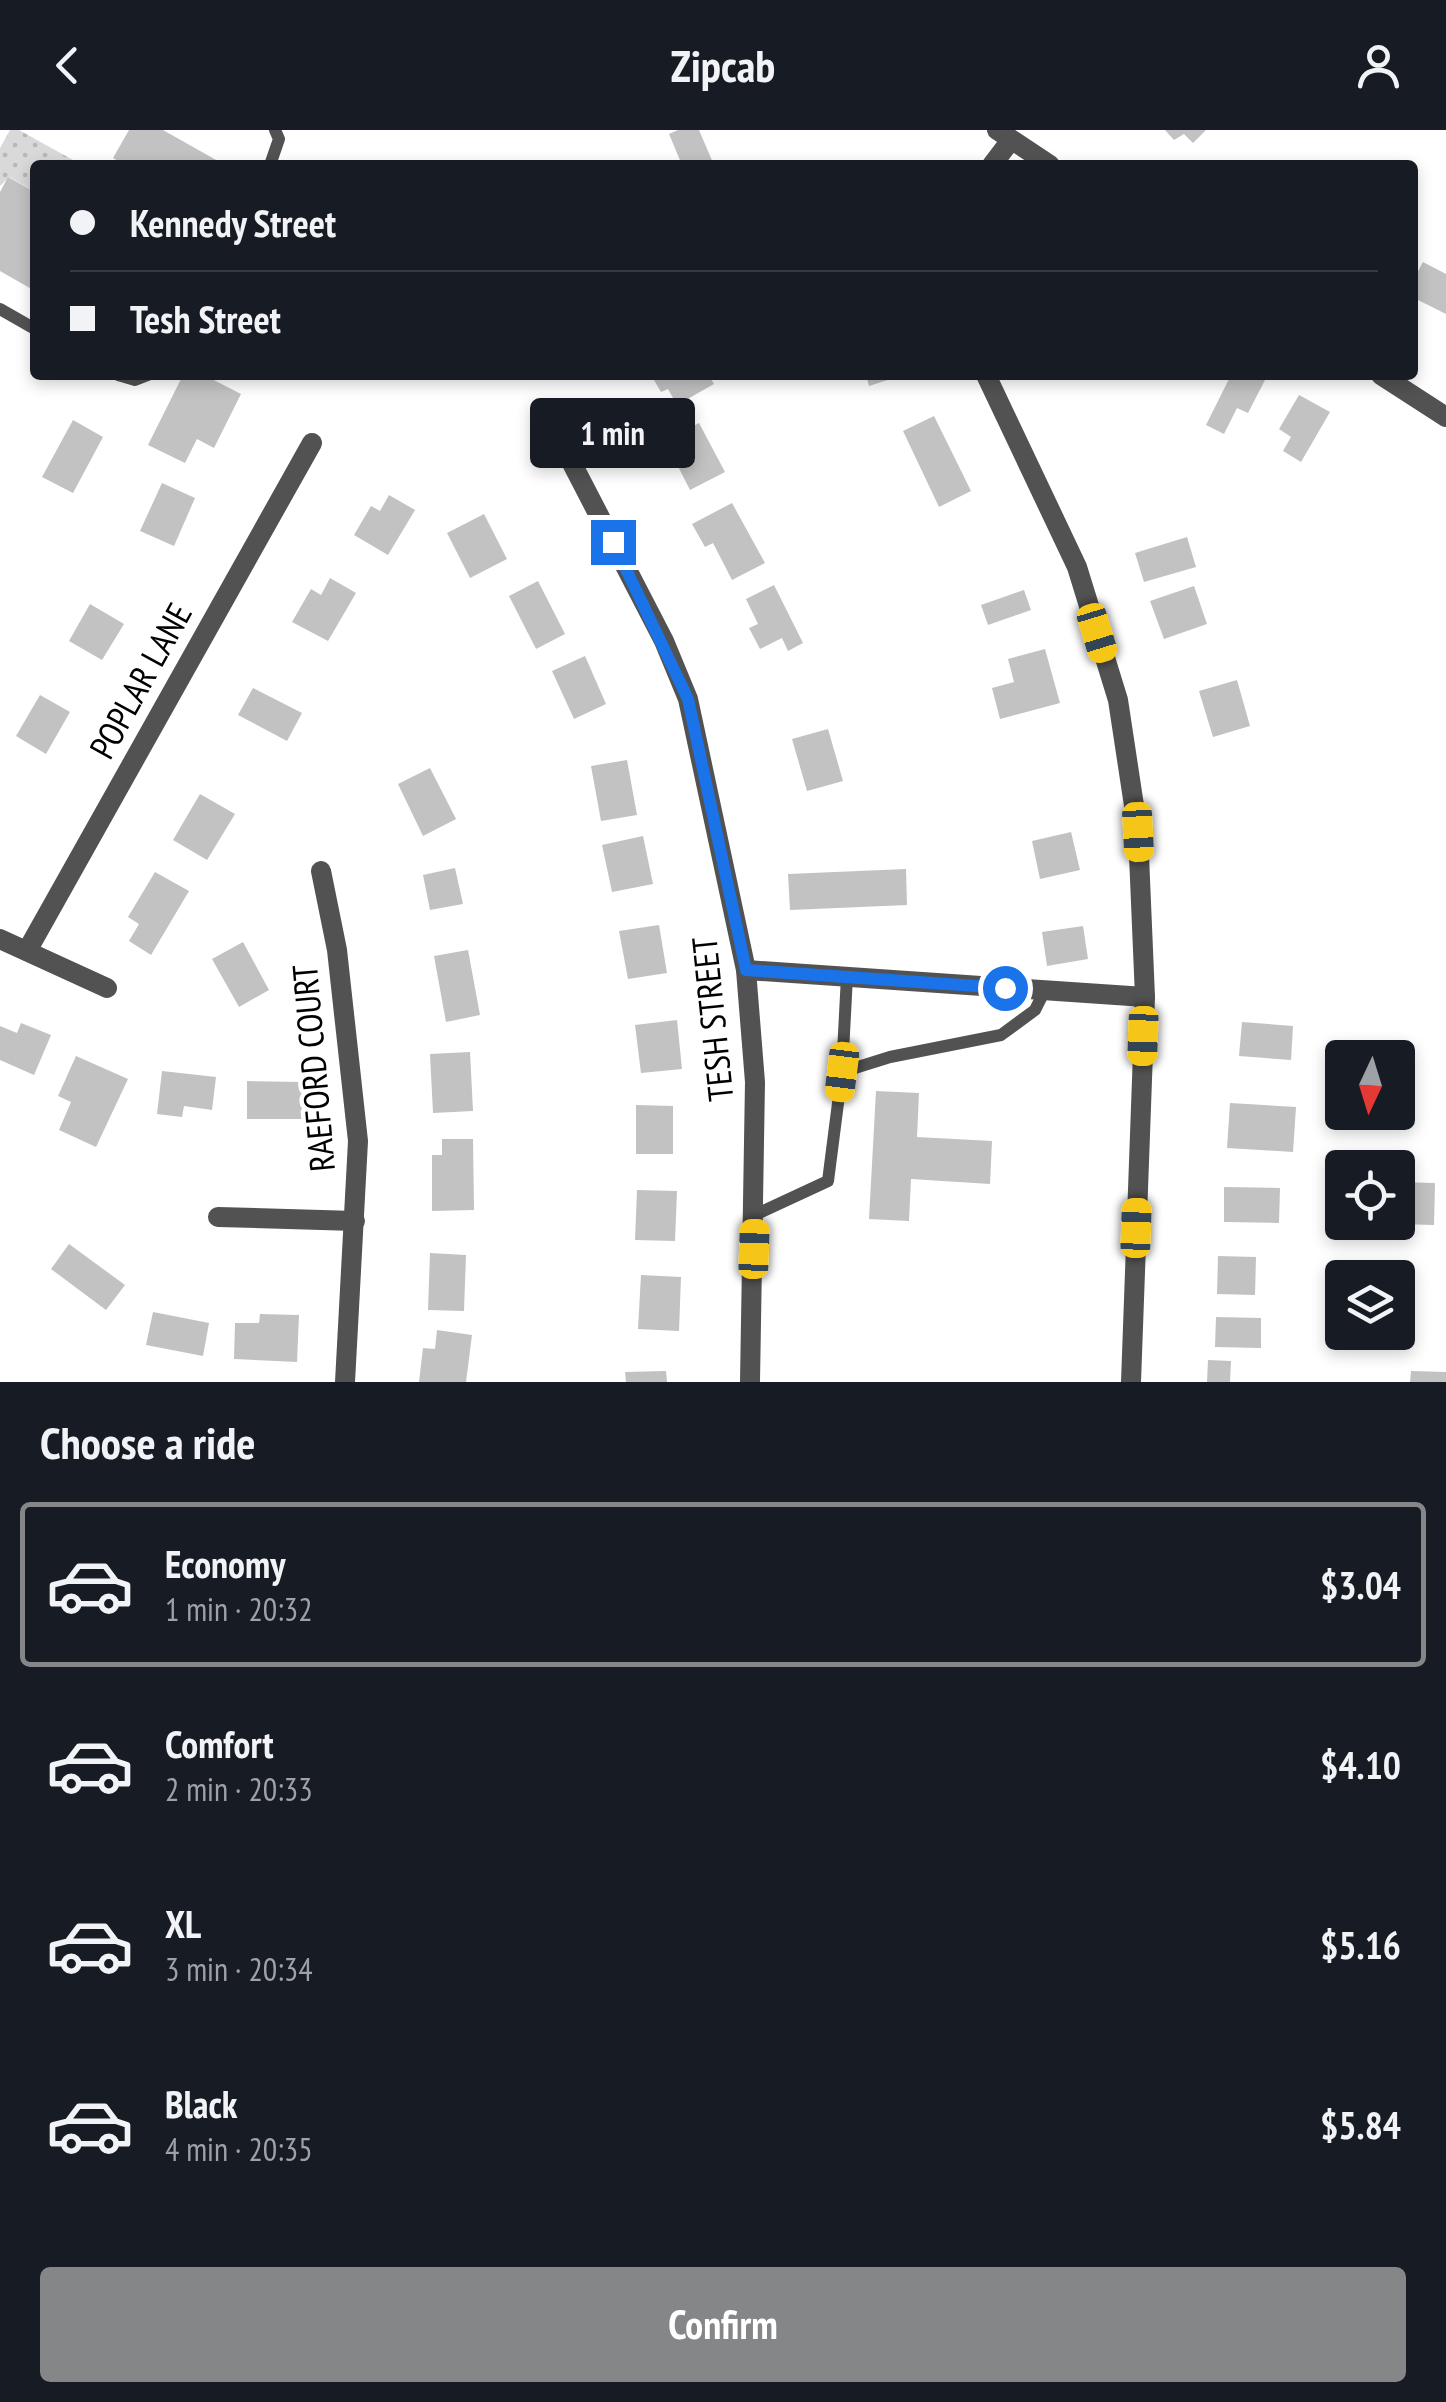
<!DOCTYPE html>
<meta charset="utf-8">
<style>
body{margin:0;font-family:"PT Sans Narrow",sans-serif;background:#20242c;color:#f1f3f6;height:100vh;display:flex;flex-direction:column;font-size:38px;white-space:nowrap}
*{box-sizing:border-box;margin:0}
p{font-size:32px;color:#9ea1a6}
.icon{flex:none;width:55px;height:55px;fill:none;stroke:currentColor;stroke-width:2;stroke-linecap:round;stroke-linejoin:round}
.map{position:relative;height:1252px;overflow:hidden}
.drawer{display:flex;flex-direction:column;background:#171b24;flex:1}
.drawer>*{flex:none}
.hud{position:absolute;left:30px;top:30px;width:1388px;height:220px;border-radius:10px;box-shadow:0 5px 15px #0003;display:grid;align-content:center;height:220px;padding:0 40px;background:#171b24}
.needle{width:65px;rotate:184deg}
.controls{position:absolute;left:1325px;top:910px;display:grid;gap:20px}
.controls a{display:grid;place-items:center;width:90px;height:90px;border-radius:10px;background:#171b24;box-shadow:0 5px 15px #0003;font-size:50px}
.end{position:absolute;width:45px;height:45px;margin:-22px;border:12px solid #1a73e8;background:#fff;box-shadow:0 0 0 5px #fff}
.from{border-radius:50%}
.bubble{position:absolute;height:70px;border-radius:10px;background:#171b24;box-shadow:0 5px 15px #0003;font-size:32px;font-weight:700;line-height:70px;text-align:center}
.car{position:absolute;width:30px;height:60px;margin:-30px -15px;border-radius:12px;box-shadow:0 0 8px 2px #0007;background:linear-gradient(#f5c518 24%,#345 0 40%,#f5c518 0 76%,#345 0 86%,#f5c518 0)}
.hud b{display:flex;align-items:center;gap:35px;height:95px;font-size:38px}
.hud b+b{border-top:2px solid #363941}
.hud i{width:25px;height:25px;background:#f1f3f6}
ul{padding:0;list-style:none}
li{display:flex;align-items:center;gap:30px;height:165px;margin:0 20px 15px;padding:0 20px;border:5px solid transparent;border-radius:10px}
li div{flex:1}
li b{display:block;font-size:38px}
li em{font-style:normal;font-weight:700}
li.on{border-color:#858687}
li>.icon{width:90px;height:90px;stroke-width:1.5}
h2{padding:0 40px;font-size:45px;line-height:120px}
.primary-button{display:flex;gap:20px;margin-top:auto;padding:20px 40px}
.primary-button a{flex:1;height:115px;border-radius:10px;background:#858687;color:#fff;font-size:40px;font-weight:700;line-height:115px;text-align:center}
header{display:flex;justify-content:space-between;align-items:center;height:130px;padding:0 40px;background:#171b24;font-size:45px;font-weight:700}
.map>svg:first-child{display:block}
.park{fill:url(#park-dots)}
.building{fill:#c2c2c2}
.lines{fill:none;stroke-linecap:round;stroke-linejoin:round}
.service{stroke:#525252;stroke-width:12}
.minor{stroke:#525252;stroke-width:20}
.tertiary{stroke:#525252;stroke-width:20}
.route{stroke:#1a73e8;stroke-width:12}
.labels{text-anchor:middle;stroke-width:9;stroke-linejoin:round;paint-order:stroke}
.street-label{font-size:35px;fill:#000;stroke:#fff}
</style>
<header><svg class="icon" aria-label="back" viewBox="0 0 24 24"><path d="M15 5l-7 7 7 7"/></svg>Zipcab<svg class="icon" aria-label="person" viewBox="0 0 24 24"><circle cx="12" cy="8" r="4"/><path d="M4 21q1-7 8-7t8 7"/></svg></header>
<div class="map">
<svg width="1446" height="1252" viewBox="0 0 1446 1252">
<defs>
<pattern id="park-dots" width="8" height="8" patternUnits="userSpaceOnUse" patternTransform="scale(2.5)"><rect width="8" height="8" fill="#d9d9d9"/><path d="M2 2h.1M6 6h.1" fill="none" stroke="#b8b8b8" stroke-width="1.8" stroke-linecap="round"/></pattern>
</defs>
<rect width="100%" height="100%" fill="#fff"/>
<polygon class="park" points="10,0 19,0 82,35 35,35 34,61 9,47 0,56 0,18"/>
<g class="building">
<polygon points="129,0 163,0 225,35 125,35 113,28"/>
<polygon points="678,0 699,0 714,35 682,35 669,4"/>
<polygon points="1165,0 1206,0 1193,13 1184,4 1174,10"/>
<polygon points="8,47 35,62 35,161 0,141 0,62"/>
<polygon points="1423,132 1446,144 1446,184 1412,167 1412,152"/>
<polygon points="183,245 204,245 241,264 214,318 197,309 185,333 148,315"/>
<polygon points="651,245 709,245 714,254 677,275 668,259 661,262"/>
<polygon points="866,245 900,245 900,246 869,256"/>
<polygon points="1231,245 1265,250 1248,283 1237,278 1224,304 1206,295"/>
<polygon points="1299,265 1330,282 1301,332 1283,321 1291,307 1279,299"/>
<polygon points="934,286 971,361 939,377 903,301"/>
<polygon points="73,290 103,307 73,363 42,347"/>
<polygon points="699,293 725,342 690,360 665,311"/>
<polygon points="162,353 195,368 174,416 140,401"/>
<polygon points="389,365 415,380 388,425 354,405 371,376 380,381"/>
<polygon points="732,373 765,433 732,450 713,413 705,417 692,394"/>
<polygon points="484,384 507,429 470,448 447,403"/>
<polygon points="1187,407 1196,437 1144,452 1135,423"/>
<polygon points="330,448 356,463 328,511 292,492 311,459 321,465"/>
<polygon points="538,451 565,504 536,519 509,466"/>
<polygon points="774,455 803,513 788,521 782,508 760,519 749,498 758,494 746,469"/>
<polygon points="1194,456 1207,494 1164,509 1150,471"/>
<polygon points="1024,460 1031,480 988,495 981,475"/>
<polygon points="90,474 124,494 102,530 69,511"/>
<polygon points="1045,519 1060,573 1000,589 992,558 1014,552 1008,529"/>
<polygon points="585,526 606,574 574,589 552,541"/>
<polygon points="1237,550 1250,596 1213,607 1199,561"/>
<polygon points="253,558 302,583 287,611 238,585"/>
<polygon points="40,565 70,582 46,624 16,606"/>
<polygon points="828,599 843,651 807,661 792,609"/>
<polygon points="627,630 637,685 601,691 591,636"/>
<polygon points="430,638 456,689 423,706 398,654"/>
<polygon points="200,664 235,684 207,730 173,710"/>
<polygon points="1071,702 1080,740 1040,749 1032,711"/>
<polygon points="643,706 653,754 612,762 602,715"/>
<polygon points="455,738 463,774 430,780 423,745"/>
<polygon points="906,739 907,775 790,780 788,744"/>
<polygon points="155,742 189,761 151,825 129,811 139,794 128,787"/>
<polygon points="659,795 667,843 628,849 619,801"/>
<polygon points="1083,796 1088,829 1047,836 1042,802"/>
<polygon points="243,812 269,860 239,877 212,829"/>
<polygon points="468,820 480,885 446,892 434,826"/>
<polygon points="677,890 682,939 641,943 635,895"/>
<polygon points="1242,892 1293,896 1291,930 1239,926"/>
<polygon points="21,893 51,905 34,945 0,930 0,896 17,903"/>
<polygon points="470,922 473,981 433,983 430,924"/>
<polygon points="76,926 128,949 96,1017 59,1000 71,972 58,966"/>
<polygon points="162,941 216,947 212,980 184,976 182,987 157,984"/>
<polygon points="247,951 303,952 302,989 247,989"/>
<polygon points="876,961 919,963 917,1007 992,1011 990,1054 911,1049 909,1091 869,1089"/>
<polygon points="1230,973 1296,977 1293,1022 1227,1018"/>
<polygon points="636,975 673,976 673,1024 636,1024"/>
<polygon points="442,1009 473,1009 474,1080 432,1081 432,1025 442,1025"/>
<polygon points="1398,1052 1435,1053 1434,1095 1398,1094"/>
<polygon points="1224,1057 1280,1058 1279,1093 1224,1092"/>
<polygon points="637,1060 677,1061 675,1111 635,1110"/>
<polygon points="69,1114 125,1155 106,1180 51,1139"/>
<polygon points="430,1123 466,1125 464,1181 428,1180"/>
<polygon points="1218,1126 1256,1127 1255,1165 1217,1164"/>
<polygon points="641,1145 681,1147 679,1201 638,1199"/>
<polygon points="153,1182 209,1193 203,1226 146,1215"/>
<polygon points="260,1184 299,1185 297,1232 234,1229 235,1193 259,1193"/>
<polygon points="1216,1187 1261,1188 1261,1218 1215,1217"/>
<polygon points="437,1200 472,1205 466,1252 419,1252 423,1218 435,1219"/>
<polygon points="1208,1230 1231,1231 1230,1252 1207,1252"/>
<polygon points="666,1241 667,1252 626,1252 625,1242"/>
<polygon points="1411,1241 1446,1242 1446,1252 1410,1252"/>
</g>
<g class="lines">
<g class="service">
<polyline points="270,35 279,9 275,0"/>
<polyline points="0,179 35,199"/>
<polyline points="118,245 135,250 148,245"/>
<polyline points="842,942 847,846"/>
<polyline points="755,1085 828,1051 842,942 890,927 1001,905 1035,880 1045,860"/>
</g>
<g class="minor">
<polyline points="562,314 664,511 688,569 746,840 755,952 750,1252"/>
<polyline points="321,741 337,820 358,1011 345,1252"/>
<polyline points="0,809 107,858"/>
<polyline points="27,821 312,313"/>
<polyline points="746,840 1145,867"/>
<polyline points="218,1087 355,1091"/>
</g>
<g class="tertiary">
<polyline points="997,0 1050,35"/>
<polyline points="992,35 1011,10"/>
<polyline points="986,245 1077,437 1118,570 1138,702 1145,867 1131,1252"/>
<polyline points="1381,245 1446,287"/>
</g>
</g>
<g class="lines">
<polyline class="route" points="613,412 688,569 746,840 1005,858"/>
</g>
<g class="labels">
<g class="street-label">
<text transform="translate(141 551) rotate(-61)" y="12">POPLAR LANE</text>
<text transform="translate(713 889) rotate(-96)" y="12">TESH STREET</text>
<text transform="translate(314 938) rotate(-95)" y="12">RAEFORD COURT</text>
</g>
</g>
</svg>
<div class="controls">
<a><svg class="needle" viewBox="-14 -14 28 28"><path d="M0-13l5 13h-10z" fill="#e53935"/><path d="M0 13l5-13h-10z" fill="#9ea1a6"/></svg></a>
<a><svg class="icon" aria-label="locate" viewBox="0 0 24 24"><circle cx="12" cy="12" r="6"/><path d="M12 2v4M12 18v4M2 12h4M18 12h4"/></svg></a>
<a><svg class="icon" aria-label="layers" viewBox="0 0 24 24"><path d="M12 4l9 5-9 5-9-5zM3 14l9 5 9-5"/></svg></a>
</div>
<i class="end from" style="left:1005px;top:858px"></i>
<i class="end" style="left:613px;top:412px"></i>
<div class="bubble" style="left:530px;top:268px;width:165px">1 min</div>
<i class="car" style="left:1097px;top:503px;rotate:163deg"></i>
<i class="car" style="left:1138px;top:702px;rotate:177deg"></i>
<i class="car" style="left:1143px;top:906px;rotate:182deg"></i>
<i class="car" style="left:842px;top:942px;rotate:187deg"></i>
<i class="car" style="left:1136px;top:1098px;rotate:2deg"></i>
<i class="car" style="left:754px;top:1119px;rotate:2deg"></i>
<div class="hud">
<b><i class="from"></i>Kennedy Street</b>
<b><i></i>Tesh Street</b>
</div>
</div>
<section class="drawer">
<h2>Choose a ride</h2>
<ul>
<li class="on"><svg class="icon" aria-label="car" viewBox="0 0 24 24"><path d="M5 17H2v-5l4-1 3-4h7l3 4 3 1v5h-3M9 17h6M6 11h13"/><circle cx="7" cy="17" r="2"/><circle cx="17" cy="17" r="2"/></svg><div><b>Economy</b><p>1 min · 20:32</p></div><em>$3.04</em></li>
<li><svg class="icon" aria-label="car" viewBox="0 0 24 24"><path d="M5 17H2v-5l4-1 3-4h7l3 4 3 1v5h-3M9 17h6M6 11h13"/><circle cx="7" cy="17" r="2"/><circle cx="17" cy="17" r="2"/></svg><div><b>Comfort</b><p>2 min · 20:33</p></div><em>$4.10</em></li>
<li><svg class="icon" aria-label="car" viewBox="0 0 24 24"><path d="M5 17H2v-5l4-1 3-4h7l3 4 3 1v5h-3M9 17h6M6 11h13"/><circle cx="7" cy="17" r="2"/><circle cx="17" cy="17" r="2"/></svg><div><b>XL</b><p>3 min · 20:34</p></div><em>$5.16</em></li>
<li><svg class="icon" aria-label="car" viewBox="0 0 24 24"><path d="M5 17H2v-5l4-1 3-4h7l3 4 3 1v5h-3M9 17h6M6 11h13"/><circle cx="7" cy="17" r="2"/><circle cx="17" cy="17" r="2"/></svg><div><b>Black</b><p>4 min · 20:35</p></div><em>$5.84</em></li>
</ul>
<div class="primary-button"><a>Confirm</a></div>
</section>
